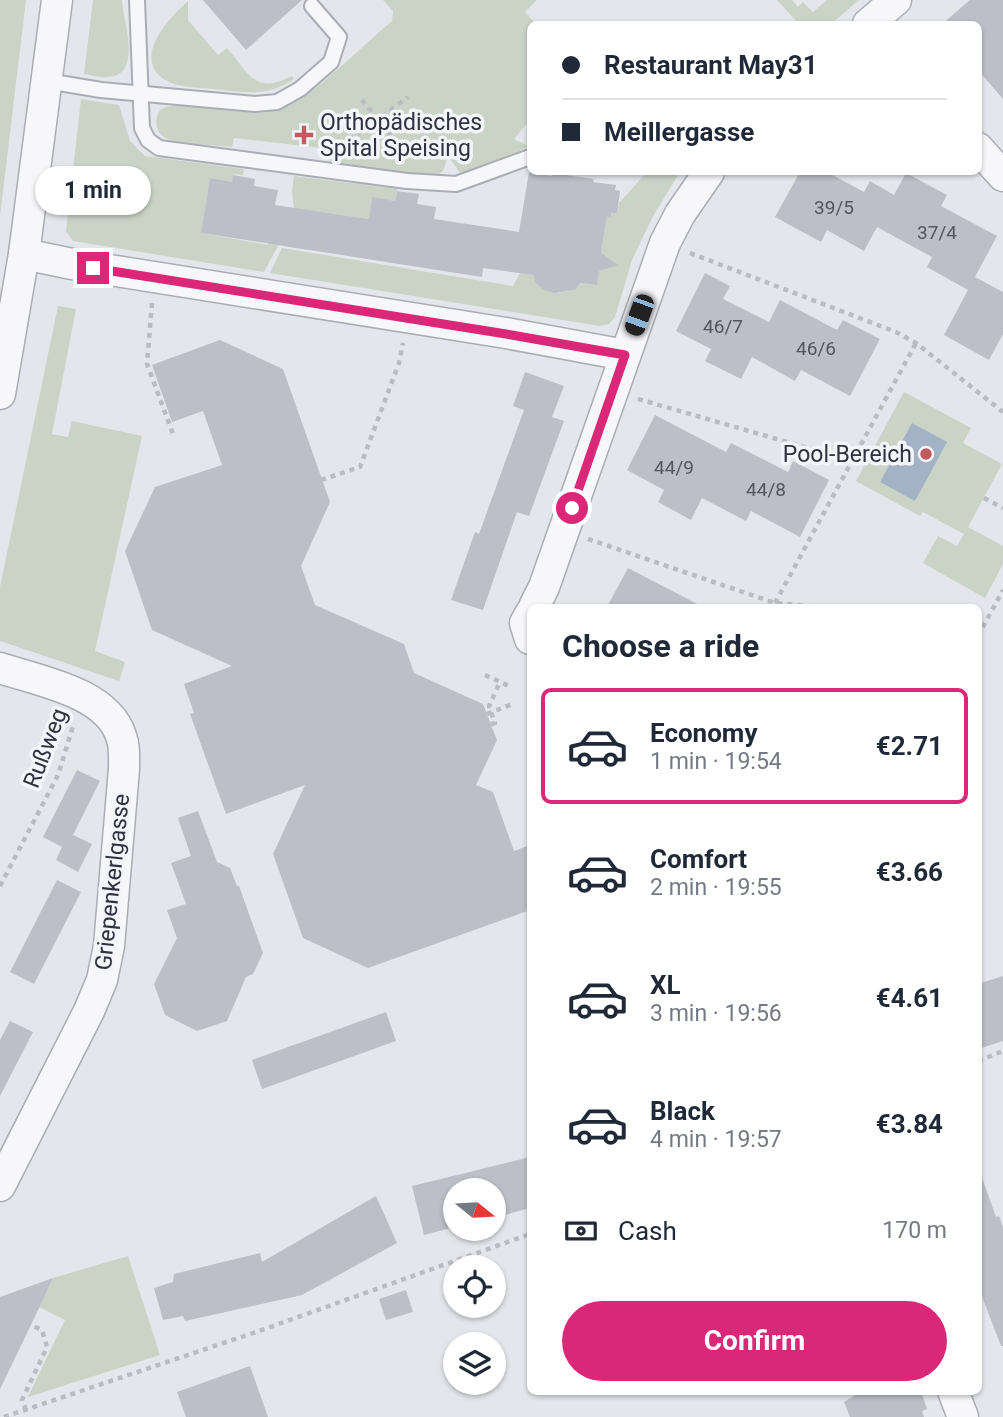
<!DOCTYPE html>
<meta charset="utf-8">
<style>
body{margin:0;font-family:Roboto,sans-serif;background:#f2f2f3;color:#1f2937;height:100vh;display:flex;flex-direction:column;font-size:26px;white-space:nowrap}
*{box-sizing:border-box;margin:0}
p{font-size:23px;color:#747a83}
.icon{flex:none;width:38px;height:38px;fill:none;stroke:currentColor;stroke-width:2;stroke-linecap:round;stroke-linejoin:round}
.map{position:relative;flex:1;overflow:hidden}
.details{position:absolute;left:527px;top:604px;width:455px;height:791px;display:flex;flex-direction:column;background:#fff;border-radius:10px;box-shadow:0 2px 5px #0004}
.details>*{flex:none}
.banner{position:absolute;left:527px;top:21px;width:455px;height:154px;border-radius:10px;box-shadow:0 2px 5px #0004;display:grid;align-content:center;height:154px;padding:0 35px;background:#fff}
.needle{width:46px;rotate:108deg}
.controls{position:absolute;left:443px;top:1178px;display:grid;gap:14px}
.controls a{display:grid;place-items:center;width:63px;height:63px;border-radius:50%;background:#fff;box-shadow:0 2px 5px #0004;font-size:35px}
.end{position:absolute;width:32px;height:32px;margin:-16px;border:9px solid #db2777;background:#fff;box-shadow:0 0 0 4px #fff}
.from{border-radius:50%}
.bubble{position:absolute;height:49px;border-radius:24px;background:#fff;box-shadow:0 2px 5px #0004;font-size:23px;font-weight:700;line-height:49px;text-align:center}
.car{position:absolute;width:21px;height:42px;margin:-21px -10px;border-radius:9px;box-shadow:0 0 5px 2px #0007;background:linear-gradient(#222 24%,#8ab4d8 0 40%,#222 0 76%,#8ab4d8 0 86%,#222 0)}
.banner b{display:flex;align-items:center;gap:24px;height:66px;font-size:26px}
.banner b+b{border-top:2px solid #e0e1e3}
.banner i{width:18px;height:18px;background:#1f2937}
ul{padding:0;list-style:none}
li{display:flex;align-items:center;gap:21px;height:116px;margin:0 14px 10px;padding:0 21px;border:4px solid transparent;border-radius:10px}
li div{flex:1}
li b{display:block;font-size:26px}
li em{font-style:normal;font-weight:700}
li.on{border-color:#db2777}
li>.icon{width:63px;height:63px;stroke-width:1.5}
h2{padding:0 35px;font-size:32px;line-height:84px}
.pay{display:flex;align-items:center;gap:18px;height:77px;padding:0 35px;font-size:26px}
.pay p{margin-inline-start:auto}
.primary-button{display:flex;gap:14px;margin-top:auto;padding:14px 35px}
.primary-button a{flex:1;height:80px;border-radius:42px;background:#db2777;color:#fff;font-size:28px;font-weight:700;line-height:80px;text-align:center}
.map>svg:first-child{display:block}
.green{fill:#c9d4c7}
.water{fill:#a4b2c6}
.building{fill:#bcbfc7}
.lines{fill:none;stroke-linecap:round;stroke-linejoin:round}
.lane-casing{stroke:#aaadb5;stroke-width:18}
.street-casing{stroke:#aaadb5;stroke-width:33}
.path{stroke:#bbbcc2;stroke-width:4.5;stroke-dasharray:5 5;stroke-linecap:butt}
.lane{stroke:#f7f7f9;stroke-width:14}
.street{stroke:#f7f7f9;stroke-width:30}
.route{stroke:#db2777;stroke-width:9}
.poi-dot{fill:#c05960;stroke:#f4f5f8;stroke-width:2.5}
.labels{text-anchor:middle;stroke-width:7;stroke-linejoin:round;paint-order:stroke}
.number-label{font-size:19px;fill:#525662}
.poi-label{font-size:23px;fill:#2e3341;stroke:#f4f5f8;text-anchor:start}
.street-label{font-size:23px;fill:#2e3341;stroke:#f4f5f8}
</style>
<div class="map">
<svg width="1003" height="1417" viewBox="0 0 1003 1417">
<rect width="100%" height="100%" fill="#e4e6eb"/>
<g class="green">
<polygon points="0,0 26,0 0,216"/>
<path d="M93 0H122C123 22 144 76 107 77 100 78 91 75 84 74Z"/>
<path d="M383 0H537L525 12 536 24H530V120L514 139 529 146 499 161 460 173 448 156 443 171 435 177 330 166 331 149 234 138 232 147C216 145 179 144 166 138 155 133 154 119 160 110 186 94 242 120 277 110 308 102 365 43 392 21L393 11Z"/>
<polygon points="777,0 792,0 798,7 803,2 813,12 827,0 859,0 831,24 799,24"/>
<path d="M188 1V20L218 55 227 48C250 75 255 95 292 76L294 79C266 98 244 92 212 89 197 87 178 88 165 80 131 58 169 18 188 1Z"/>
<polygon points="81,99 119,105 130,141 145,156 244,169 243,175 234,174 232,182 210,179 201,233 268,245 273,222 286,231 264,272 73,241 66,231"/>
<path d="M647 172H680L653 216 632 260 615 317 609 324 600 326 270 273 282 248 513 286 520 273 533 275C540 294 558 295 574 290L580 283 596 285 607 216H611V213H617L619 203Z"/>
<polygon points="294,176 397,189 395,201 372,198 369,219 315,211 308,250 283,246 294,209 292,191"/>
<polygon points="58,306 76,309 52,434 68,437 72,421 142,436 95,651 125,662 119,681 0,641 0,587"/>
<polygon points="904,392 971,428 963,443 1002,464 968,527 1003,546 1003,564 985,598 923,563 938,536 957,546 964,534 923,512 920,516 856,481"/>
<polygon points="128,1256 160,1355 28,1397 65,1320 39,1307 53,1278"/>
</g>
<polygon class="water" points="912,423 947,442 915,501 880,482"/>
<g class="building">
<polygon points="203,0 302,0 246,50"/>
<polygon points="970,0 1003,0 1003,99 978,70 978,24 942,24"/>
<polygon points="529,172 552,176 552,173 594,179 593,182 616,185 615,190 620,191 617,213 611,213 611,217 607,216 601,253 618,265 599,271 597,285 580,283 575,290 554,293 544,290 536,283 533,275 483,268 482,277 201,233 210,178 232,182 233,175 255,179 254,186 278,190 275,205 369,219 372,197 395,201 397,191 419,194 417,204 436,207 434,219 519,232"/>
<polygon points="800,172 827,172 864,192 870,181 894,195 906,173 947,195 941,206 997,236 975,277 1003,292 1003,334 989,360 944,335 968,290 927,267 932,257 877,227 864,251 827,230 821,242 775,217"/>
<polygon points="705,273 730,286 723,299 769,322 780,300 837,330 843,320 880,339 850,396 801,370 795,381 752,357 741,379 705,361 711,349 676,331"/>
<polygon points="220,340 283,369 330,502 301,566 315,605 404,644 414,673 483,704 497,740 476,785 493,792 514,851 530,845 530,910 368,968 303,938 273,854 305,785 226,814 190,714 194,713 184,684 232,666 152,630 125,551 155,487 222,465 203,411 172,422 152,365"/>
<polygon points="525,372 564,386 552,417 564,421 529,516 517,512 483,610 451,600 475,532 479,534 524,410 513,406"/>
<polygon points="655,415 726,452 731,443 788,472 793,461 829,480 800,537 751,511 746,521 702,498 691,520 658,502 664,490 627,470"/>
<polygon points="628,568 703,607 607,607"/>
<polygon points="77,770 100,781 73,835 92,844 78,872 56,860 62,847 43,837"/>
<polygon points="198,811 217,862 230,868 237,886 239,886 263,953 253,974 246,977 227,1021 197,1031 165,1015 154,984 177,938 167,910 186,904 171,863 191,856 178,818"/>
<polygon points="57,880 81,892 34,984 10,972"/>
<polygon points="1003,976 1003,1041 978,1049 978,984"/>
<polygon points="386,1012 396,1041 262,1089 252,1060"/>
<polygon points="10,1021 33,1032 0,1096 0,1040"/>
<polygon points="530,1157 530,1208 494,1218 494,1190 455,1190 455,1227 424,1235 412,1186"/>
<polygon points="978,1175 981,1175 996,1217 999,1216 1003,1227 1003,1346 1001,1346 978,1286"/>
<polygon points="376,1196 397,1243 302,1295 185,1321 183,1316 163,1320 154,1288 173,1282 174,1274 260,1253 262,1262"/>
<polygon points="53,1278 31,1325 0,1389 0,1297"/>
<polygon points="406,1290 413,1312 386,1320 379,1299"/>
<polygon points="250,1366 268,1417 186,1417 177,1392"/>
<polygon points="862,1391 921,1391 927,1409 922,1411 924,1417 850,1417 844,1402"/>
</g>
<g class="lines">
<defs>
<g id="lane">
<polyline points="137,0 142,128 148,140 159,148 407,181 456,184 530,157"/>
<polyline points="47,81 101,90 255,104 277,102 300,89 331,62 339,37 312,6"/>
</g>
<g id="street">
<polyline points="868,24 896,0"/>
<polyline points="978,148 1003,176"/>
<polyline points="24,254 72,264 506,333 625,355"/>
<polyline points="0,394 24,254 57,0"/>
<polyline points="534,607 544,587 665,243 680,214 709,172"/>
<polyline points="530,614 525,623 530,639"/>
<path d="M0 668C39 681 107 692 121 736 125 746 124 758 124 769L109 946 102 980 89 1011 0 1186"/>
<polyline points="953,1391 963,1417"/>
</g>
</defs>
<use href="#lane" class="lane-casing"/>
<use href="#street" class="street-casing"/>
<g class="path">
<polyline points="362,100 396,142"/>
<polyline points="334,152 408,97"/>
<polyline points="690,253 896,332 916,343 1003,412"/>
<polyline points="152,303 147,364 173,434"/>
<polyline points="638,399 853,461"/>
<polyline points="321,480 360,467 399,363 403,343"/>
<polyline points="984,498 1003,508"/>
<polyline points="588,539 775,603 818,607"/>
<polyline points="775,603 916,343"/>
<polyline points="978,636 1003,590"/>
<polyline points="485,675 509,686"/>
<polyline points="487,714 515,703"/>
<polyline points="491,724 495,723 489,706 500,682"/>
<polyline points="0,886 58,775 74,723"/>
<polyline points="978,1061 1003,1051"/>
<polyline points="26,1410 22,1400 47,1347 42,1330 31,1325"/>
<polyline points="4,1417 259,1331 530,1234"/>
</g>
<use href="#lane" class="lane"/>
<use href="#street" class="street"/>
</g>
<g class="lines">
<polyline class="route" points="93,268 506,334 625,355 572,508"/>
</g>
<g class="poi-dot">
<path d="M300.5 124.5h7v7h7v7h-7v7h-7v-7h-7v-7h7z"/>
<circle cx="926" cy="454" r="7"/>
</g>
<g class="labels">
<g class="number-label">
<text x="834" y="214">39/5</text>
<text x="937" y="239">37/4</text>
<text x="723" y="333">46/7</text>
<text x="816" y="355">46/6</text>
<text x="674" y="474">44/9</text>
<text x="766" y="496">44/8</text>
</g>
<g class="poi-label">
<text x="320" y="130">Orthopädisches<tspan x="320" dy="26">Spital Speising</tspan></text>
<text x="912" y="462" text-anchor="end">Pool-Bereich</text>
</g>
<g class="street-label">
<text transform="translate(45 748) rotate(-69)" y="8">Rußweg</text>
<text transform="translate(112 882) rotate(-84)" y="8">Griepenkerlgasse</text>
</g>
</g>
</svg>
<div class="controls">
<a><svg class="needle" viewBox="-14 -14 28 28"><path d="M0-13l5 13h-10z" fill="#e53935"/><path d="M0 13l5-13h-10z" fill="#747a83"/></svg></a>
<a><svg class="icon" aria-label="locate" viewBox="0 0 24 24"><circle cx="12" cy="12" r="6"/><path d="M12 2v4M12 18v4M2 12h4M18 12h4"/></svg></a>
<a><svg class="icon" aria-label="layers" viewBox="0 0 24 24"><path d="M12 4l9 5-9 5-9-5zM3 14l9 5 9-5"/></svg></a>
</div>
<i class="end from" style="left:572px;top:508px"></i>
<i class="end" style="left:93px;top:268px"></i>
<div class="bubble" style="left:35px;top:166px;width:116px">1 min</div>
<i class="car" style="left:639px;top:315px;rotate:200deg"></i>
<div class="banner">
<b><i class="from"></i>Restaurant May31</b>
<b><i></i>Meillergasse</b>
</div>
<section class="details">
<h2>Choose a ride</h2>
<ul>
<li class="on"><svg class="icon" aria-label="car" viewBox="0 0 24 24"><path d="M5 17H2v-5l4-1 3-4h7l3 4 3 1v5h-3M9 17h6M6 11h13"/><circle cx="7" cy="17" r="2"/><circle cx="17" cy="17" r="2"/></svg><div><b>Economy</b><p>1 min · 19:54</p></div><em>€2.71</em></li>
<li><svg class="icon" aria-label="car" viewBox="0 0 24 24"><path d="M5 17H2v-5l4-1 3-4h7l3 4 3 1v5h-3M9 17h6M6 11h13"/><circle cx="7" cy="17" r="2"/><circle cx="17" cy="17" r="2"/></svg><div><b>Comfort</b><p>2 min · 19:55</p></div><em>€3.66</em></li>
<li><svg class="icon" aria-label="car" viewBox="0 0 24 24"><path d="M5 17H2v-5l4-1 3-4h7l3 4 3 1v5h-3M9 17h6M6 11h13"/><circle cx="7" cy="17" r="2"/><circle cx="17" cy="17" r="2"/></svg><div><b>XL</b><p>3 min · 19:56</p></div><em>€4.61</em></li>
<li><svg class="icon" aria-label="car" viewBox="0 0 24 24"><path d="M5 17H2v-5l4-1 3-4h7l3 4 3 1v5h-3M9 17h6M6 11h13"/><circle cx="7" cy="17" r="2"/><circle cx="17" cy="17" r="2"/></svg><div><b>Black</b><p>4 min · 19:57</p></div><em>€3.84</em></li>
</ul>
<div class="pay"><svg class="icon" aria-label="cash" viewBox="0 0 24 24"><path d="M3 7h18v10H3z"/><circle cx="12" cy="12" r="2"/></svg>Cash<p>170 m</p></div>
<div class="primary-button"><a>Confirm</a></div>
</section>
</div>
